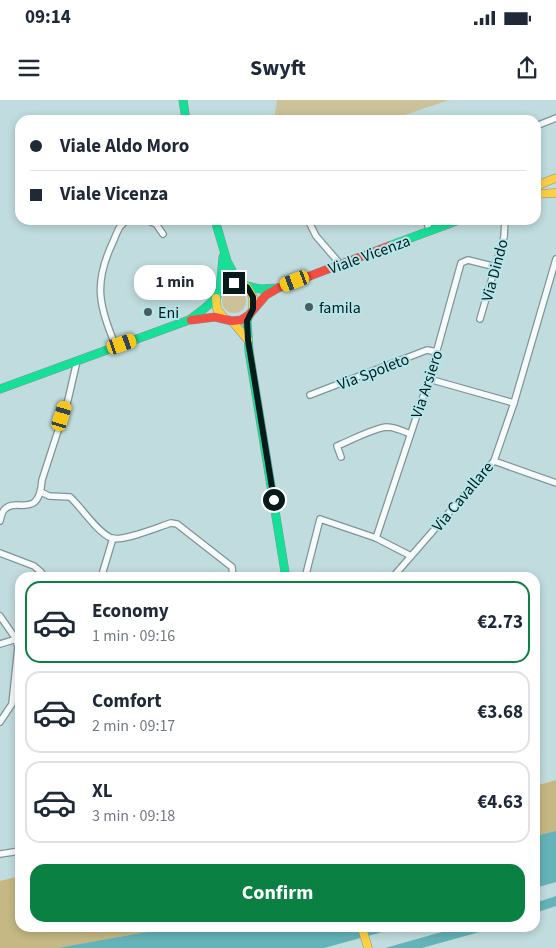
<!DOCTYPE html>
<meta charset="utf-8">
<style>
body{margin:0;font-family:"Source Sans 3",sans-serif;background:#f2f2f3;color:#1f2937;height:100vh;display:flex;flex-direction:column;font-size:19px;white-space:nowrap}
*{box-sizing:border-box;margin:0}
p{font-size:16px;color:#747a83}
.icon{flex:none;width:28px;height:28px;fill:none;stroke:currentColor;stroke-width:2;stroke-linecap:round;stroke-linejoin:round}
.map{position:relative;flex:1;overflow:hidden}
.panel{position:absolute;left:15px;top:472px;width:525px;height:360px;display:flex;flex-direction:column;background:#fff;border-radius:15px;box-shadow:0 2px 8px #0003}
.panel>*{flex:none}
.guide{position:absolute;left:15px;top:15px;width:526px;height:110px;border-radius:15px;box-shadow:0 2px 8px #0003;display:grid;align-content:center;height:110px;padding:0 15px;background:#fff}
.end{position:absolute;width:22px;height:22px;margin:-11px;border:6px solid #061a1c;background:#fff;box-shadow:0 0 0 2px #fff}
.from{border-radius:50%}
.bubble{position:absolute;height:35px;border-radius:15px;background:#fff;box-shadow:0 2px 8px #0003;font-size:16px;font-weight:700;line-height:35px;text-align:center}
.car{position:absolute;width:15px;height:30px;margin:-15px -8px;border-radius:6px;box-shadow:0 0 4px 1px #0007;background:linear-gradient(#f5c518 24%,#345 0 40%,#f5c518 0 76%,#345 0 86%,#f5c518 0)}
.guide b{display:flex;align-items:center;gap:18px;height:48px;font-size:19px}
.guide b+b{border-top:1px solid #e0e1e3}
.guide i{width:12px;height:12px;background:#1f2937}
ul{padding:9px 0 0;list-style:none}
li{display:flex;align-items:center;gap:15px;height:82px;margin:0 10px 8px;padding:0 5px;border:2px solid #e0e1e3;border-radius:15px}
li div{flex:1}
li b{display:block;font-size:19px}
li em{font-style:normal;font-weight:700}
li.selected{border-color:#0b8043}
li>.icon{width:45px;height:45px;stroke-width:1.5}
.cta{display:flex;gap:10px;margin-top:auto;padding:10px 15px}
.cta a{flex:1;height:58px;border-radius:15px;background:#0b8043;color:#fff;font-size:20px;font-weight:700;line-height:58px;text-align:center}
.status{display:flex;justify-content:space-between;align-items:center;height:35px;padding:0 25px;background:#fff;direction:ltr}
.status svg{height:14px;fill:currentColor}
header{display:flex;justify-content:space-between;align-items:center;height:65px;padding:0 15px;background:#fff;font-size:22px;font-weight:700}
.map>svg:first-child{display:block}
.green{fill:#cbc299}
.forest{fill:#c5b884}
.water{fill:#64b3b8}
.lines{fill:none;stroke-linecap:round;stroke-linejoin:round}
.street-casing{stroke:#7f9596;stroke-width:8}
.fast-casing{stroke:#7f9596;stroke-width:9}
.slow-casing{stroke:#7f9596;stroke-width:9}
.jam-casing{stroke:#7f9596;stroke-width:9}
.street{stroke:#f6fafa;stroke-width:5.5}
.fast{stroke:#16e098;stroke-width:8}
.slow{stroke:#ffcf43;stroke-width:8}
.jam{stroke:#f24e42;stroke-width:8}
.route{stroke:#061a1c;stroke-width:6}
.poi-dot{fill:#475e60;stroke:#b3e7eb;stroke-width:2}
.labels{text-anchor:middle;stroke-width:4;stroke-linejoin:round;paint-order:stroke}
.street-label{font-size:16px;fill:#061a1c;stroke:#b3e7eb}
.poi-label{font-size:16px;fill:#061a1c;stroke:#b3e7eb;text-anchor:start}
</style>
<div class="status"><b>09:14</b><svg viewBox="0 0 49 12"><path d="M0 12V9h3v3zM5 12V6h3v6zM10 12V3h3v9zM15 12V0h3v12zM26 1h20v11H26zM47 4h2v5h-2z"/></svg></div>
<header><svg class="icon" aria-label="menu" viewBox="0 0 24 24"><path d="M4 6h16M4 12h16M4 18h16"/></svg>Swyft<svg class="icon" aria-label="share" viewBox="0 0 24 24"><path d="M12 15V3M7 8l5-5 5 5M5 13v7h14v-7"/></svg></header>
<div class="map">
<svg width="556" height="848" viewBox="0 0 556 848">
<rect width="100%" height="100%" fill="#c0dcde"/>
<g class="green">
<polygon points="277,0 449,0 390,20 274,20"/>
<circle cx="234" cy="201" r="12"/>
</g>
<g class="forest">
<polygon points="556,680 556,731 535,736 535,686"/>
<polygon points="20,776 20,828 169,828 57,848 0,848 0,781"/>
</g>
<g class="water">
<polygon points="556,731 556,782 535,788 535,736"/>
<polygon points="556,796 556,806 535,813 535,803"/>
<polygon points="169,828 397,828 324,848 57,848"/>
<polygon points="456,828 494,828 422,848 385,848"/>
</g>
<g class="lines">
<defs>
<g id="street">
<polyline points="536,26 556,18"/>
<polyline points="147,120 156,124 163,134"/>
<polyline points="308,120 316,136 341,165"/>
<polyline points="426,120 430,131"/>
<polyline points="480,219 504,137 505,120"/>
<path d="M116 247C99 205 93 184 113 142 117 133 119 124 128 120"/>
<polyline points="429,279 514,303"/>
<polyline points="310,295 427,250 437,252"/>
<path d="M341 357 337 346C350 341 373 328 387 327 395 327 403 331 410 334"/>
<polyline points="494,361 556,383"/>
<path d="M41 392 49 396 70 397C82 408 97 432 111 438 123 442 158 427 171 423L177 424 232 467 233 478"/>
<path d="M0 421C1 417 2 412 4 410 16 396 39 421 42 380L68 300 77 261"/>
<polyline points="376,438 429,279 461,163 468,160 496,167"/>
<polyline points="0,453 34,466 41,472"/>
<polyline points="101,478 113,438"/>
<polyline points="305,478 320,419 376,438 411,456"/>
<polyline points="392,478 494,361 514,303 556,159"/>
<polyline points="0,516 16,539 18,547 12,604 0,622"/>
<polyline points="0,544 20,538"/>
<polyline points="0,754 20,751"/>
</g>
<g id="fast">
<polyline points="183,0 186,20"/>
<polyline points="215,120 227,161 239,184"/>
<polyline points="389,146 459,120"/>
<polyline points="220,190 223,157"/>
<polyline points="249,215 247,221 249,251 286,478"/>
<polyline points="0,289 189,220 205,208 216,198 220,190 229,184 239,184 260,189 278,188"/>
</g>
<g id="slow">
<polyline points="536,86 556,78"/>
<polyline points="536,94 556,93"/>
<polyline points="247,187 253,197 253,209"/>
<polyline points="216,198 217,209 224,218"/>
<polyline points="232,221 248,240"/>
<polyline points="362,828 368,848"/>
</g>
<polyline id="jam" points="191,220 215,217 232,221 241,220 249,215 266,195 278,188 389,146"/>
</defs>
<use href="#street" class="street-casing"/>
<use href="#fast" class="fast-casing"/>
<use href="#slow" class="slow-casing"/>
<use href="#jam" class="jam-casing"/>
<use href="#street" class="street"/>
<use href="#fast" class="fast"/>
<use href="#slow" class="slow"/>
<use href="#jam" class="jam"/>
</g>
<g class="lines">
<polyline class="route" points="234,183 247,187 253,197 253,209 247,221 248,240 274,400"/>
</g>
<g class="poi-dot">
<circle cx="309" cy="207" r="5"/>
<circle cx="148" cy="212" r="5"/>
</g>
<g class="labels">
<g class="street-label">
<text transform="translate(369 154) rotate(-20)" y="6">Viale Vicenza</text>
<text transform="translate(494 170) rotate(-75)" y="6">Via Dindo</text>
<text transform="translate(373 271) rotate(-21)" y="6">Via Spoleto</text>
<text transform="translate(426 284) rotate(-72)" y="6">Via Arsiero</text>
<text transform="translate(462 396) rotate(-50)" y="6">Via Cavallare</text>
</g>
<g class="poi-label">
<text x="319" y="213">famila</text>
<text x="158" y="218">Eni</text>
</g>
</g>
</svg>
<i class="end from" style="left:274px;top:400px"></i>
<i class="end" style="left:234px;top:183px"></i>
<div class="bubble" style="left:134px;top:165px;width:82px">1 min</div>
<i class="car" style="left:295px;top:181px;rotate:249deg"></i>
<i class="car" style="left:122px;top:244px;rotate:71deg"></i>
<i class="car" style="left:62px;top:316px;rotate:17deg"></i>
<div class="guide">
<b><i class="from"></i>Viale Aldo Moro</b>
<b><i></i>Viale Vicenza</b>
</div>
<section class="panel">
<ul>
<li class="selected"><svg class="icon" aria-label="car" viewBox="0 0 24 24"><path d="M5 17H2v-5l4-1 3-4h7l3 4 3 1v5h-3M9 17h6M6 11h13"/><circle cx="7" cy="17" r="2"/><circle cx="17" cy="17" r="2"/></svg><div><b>Economy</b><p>1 min · 09:16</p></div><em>€2.73</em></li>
<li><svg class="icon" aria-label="car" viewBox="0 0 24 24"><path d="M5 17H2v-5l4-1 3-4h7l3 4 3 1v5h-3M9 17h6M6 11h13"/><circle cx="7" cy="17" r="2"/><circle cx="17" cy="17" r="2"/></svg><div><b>Comfort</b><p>2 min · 09:17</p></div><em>€3.68</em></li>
<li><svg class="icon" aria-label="car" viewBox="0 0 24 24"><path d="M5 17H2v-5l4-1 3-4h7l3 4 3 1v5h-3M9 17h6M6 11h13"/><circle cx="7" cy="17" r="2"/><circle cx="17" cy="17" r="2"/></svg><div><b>XL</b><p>3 min · 09:18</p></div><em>€4.63</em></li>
</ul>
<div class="cta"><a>Confirm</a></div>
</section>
</div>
